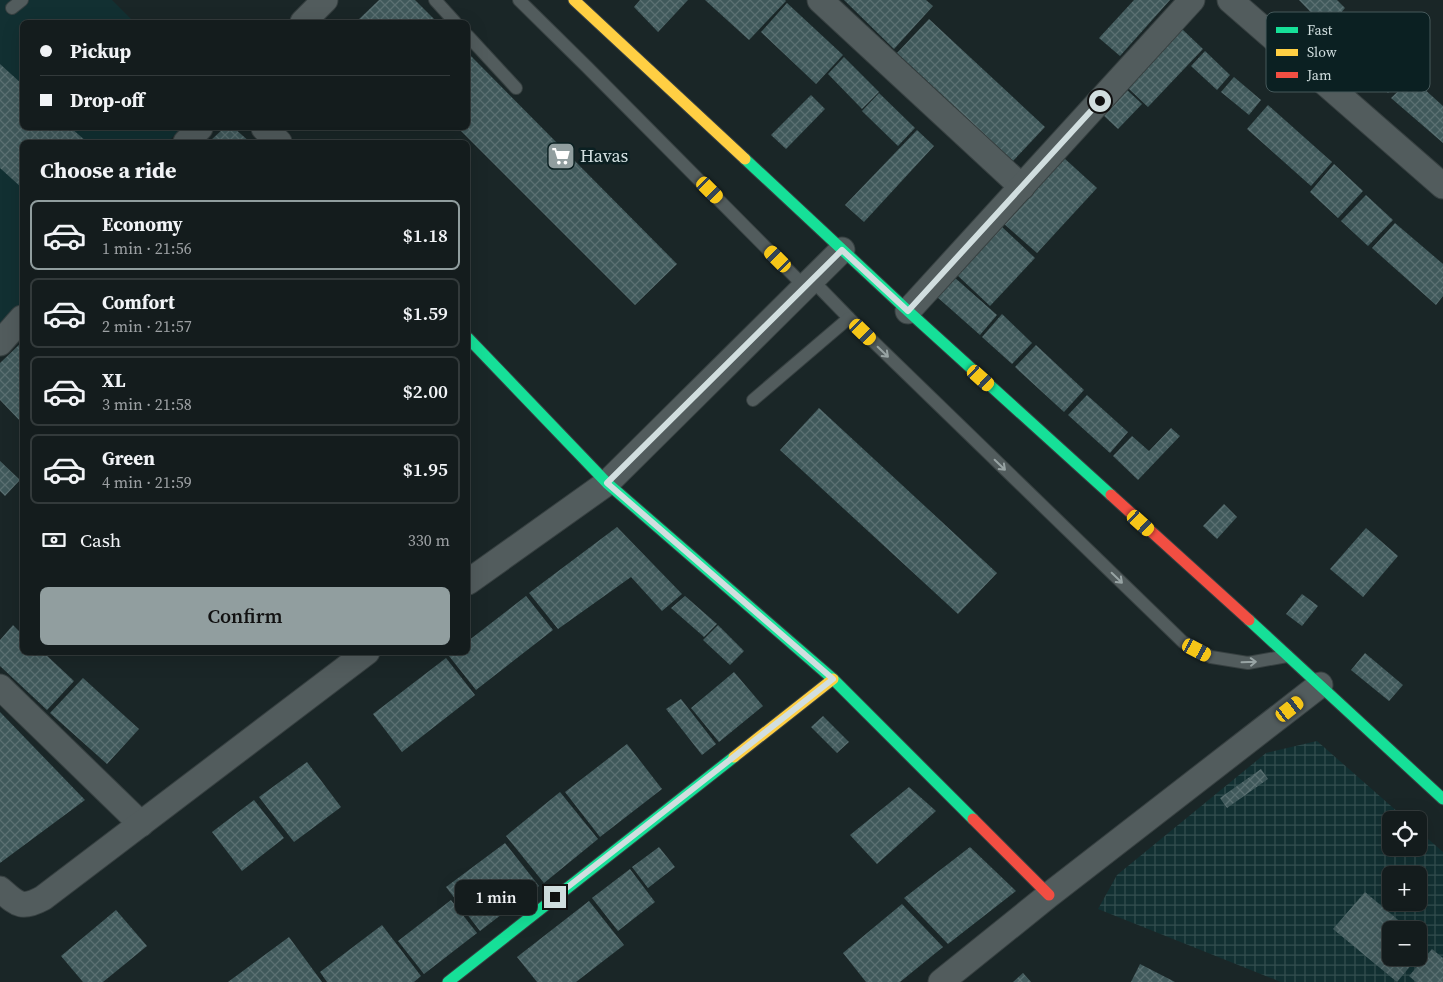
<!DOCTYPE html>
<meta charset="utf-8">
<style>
body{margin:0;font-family:"Source Serif 4",serif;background:#21292a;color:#f1f3f6;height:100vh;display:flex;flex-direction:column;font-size:19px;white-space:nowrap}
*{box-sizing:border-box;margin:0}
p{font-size:16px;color:#9da1a4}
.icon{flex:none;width:28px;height:28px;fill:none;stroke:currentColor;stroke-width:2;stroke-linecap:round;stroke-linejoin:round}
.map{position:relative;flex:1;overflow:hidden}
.details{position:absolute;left:20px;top:140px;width:450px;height:515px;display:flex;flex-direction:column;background:#141c1d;border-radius:8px;box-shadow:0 5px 20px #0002,0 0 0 1px #333a3b}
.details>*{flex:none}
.top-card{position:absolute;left:20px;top:20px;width:450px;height:110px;border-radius:8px;box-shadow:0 5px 20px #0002,0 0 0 1px #333a3b;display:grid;align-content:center;height:110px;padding:0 20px;background:#141c1d}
.fabs{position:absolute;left:1382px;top:811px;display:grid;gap:10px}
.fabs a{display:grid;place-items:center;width:45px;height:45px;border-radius:8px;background:#141c1d;box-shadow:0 5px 20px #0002,0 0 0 1px #333a3b;font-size:25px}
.end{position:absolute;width:22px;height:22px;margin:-11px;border:6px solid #d1dedf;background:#111;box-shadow:0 0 0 2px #111}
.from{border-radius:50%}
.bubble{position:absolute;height:35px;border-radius:8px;background:#141c1d;box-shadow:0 5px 20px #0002,0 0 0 1px #333a3b;font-size:16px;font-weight:600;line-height:35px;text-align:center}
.car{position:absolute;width:15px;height:30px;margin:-15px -8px;border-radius:6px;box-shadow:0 0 4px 1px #0007;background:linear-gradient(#f5c518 24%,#345 0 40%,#f5c518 0 76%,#345 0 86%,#f5c518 0)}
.top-card b{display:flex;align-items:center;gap:18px;height:48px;font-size:19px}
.top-card b+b{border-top:1px solid #333a3b}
.top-card i{width:12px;height:12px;background:#f1f3f6}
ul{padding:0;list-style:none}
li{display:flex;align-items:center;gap:15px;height:70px;margin:0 10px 8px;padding:0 10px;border:2px solid #333a3b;border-radius:8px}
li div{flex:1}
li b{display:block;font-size:19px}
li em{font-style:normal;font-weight:600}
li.active{border-color:#919e9f}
li>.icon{width:45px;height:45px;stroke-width:1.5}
h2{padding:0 20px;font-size:22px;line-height:60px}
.pay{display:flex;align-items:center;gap:12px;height:55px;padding:0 20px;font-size:19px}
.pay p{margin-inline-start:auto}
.primary-button{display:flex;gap:10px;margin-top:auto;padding:10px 20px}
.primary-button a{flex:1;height:58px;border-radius:8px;background:#919e9f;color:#111;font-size:20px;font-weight:600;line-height:58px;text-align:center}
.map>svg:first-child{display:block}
.built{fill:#123032}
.industrial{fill:url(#industrial-grid);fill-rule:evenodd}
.building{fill:url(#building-cross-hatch)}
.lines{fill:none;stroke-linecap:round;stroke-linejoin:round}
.lane-casing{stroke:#374041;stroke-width:14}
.street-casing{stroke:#374041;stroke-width:27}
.fast-casing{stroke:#374041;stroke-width:13}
.slow-casing{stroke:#374041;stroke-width:13}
.jam-casing{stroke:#374041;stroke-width:13}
.lane{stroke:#525c5d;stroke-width:12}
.street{stroke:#525c5d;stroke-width:25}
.fast{stroke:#16e098;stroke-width:11}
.slow{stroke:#ffcf43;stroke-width:11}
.jam{stroke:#f24e42;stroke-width:11}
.oneway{stroke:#98a4a4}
.route{stroke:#d1dedf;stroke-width:6}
.labels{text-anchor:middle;stroke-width:5;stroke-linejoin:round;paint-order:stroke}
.poi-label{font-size:18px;fill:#d1dedf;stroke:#0b2022;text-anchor:start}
.key{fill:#0b2022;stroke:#46595b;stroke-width:1}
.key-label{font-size:14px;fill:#d1dedf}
</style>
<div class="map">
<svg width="1443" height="982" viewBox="0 0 1443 982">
<defs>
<pattern id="industrial-grid" width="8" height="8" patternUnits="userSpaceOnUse" patternTransform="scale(1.25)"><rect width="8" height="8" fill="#123032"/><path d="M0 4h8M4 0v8" fill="none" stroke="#334e4f"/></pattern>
<pattern id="building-cross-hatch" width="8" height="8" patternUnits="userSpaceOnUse" patternTransform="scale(1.25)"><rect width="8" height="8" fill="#40595b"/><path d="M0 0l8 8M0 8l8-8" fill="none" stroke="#5b7072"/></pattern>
</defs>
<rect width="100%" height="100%" fill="#1a2627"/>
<polygon class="built" points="0,0 112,0 134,22 22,22 22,128 181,128 168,142 22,142 22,302 0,326"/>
<path class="industrial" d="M1317 741 1407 820H1391V848H1419V831L1443 852V982H1281L1098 909 1117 875 1266 753ZM1391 875H1419V902H1391ZM1391 930H1419V958H1391Z"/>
<g class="building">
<polygon points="379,0 415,0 437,22 356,22"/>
<polygon points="640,0 688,0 658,32 634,7"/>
<polygon points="705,0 785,0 786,1 749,40"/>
<polygon points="844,0 926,0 933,6 894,49"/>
<polygon points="1134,0 1170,0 1120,56 1099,38"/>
<polygon points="1299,0 1337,0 1345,8 1327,29"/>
<polygon points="787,3 843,55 816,84 761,32"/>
<polygon points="1346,14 1406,76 1388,93 1329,33"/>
<polygon points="929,19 1045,127 1013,161 897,53"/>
<polygon points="1182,29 1203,49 1148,107 1127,87"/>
<polygon points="1205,51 1230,75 1217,90 1191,66"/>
<polygon points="468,53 677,264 635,305 458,128 468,128"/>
<polygon points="844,57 879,92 862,109 828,74"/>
<polygon points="0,64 22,84 22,128 71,128 87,142 22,142 22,188 0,168"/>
<polygon points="1234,77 1261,100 1249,115 1221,92"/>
<polygon points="1412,78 1443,106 1443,143 1391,98"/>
<polygon points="1126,89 1142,104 1118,129 1102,114"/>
<polygon points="879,93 915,128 898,146 862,111"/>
<polygon points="811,95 825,109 786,149 771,135"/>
<polygon points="1268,105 1332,162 1311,186 1247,129"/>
<polygon points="224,128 234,128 250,142 209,142"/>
<polygon points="917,130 934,146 864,222 845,205"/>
<polygon points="1064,158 1097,188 1037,253 1003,223"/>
<polygon points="1334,164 1363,191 1338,218 1310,192"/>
<polygon points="1366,195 1393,220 1368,246 1341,221"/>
<polygon points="1395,223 1443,264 1443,296 1436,305 1372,248"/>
<polygon points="1001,226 1035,258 990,306 956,274"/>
<polygon points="954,277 997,315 980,335 936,296"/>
<polygon points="1002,314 1032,343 1012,364 982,337"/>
<polygon points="22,342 22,423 0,400 0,363"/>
<polygon points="1036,345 1084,390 1064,412 1015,367"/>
<polygon points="1087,395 1128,432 1110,453 1068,415"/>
<polygon points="819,408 997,573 958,614 780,450"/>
<polygon points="1171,428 1180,436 1138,480 1113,456 1132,436 1149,451"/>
<polygon points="0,461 20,480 5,496 0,491"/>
<polygon points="1224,504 1237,517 1217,539 1203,526"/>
<polygon points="617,527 682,594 662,611 631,577 558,629 529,593"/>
<polygon points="1366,528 1398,556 1363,597 1330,569"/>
<polygon points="1302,594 1318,606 1302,626 1286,614"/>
<polygon points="526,596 553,630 476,690 449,656 453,652 468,652 468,641"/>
<polygon points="685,596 717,624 704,637 671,608"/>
<polygon points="13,625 22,634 22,652 43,652 74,681 47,710 0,666 0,640"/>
<polygon points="718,625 744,651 730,665 703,640"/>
<polygon points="1365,653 1403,685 1389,701 1351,670"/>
<polygon points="446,658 475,695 402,752 373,714"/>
<polygon points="734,672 763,706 719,742 691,708"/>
<polygon points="83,678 139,729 107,764 50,713"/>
<polygon points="681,699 716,744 702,755 666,709"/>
<polygon points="0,712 85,800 0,863"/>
<polygon points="823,716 849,742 837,753 811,727"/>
<polygon points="627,744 662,789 600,837 565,792"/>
<polygon points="307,762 341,807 294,842 259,797"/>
<polygon points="1261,769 1268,779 1227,808 1220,798"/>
<polygon points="909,787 936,811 877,864 850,835"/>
<polygon points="560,792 598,839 544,883 506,836"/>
<polygon points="254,800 284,838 242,871 212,832"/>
<polygon points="505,843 539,886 480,931 446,887"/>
<polygon points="659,847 675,867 648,888 632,867"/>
<polygon points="970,847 1016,891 948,944 904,898"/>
<polygon points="630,869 655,902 618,931 592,898"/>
<polygon points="1365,892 1410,930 1391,930 1391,958 1417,958 1397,982 1333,929"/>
<polygon points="451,900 477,933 424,974 398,941"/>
<polygon points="589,901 624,945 576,982 537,982 517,957"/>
<polygon points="902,904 943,947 900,982 866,982 843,953"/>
<polygon points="116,910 147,946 103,982 83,982 61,956"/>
<polygon points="382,925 421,976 414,982 327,982 320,972"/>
<polygon points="289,937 322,982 228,982"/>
<polygon points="1419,938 1428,945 1419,956"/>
<polygon points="1432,949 1443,958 1443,982 1416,982 1409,976"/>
<polygon points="1140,964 1175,982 1131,982"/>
<polygon points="1023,973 1031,982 1013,982"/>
</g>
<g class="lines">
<defs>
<g id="lane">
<polyline points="435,0 455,22"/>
<polyline points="519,0 587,67 805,287"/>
<polyline points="12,8 22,0"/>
<polyline points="468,36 516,88"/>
<polyline points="812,280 849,318 1183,642 1211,657 1248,663 1287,656"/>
<polyline points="753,400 849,318"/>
</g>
<g id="street">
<polyline points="820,0 1022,187"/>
<polyline points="1230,0 1443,186"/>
<polyline points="303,22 325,0"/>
<polyline points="264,128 279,142"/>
<polyline points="186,142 200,128"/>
<polyline points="908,311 1192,0"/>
<polyline points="0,343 22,318"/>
<polyline points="468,582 607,483 842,250"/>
<polyline points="0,687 141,824"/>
<path d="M0 889C17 904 21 910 43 898L367 652"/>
<polyline points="941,982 1049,895 1320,685"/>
</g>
<g id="fast">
<polyline points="745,159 908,311 1111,495"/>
<polyline points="468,338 607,483 833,679 973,819"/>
<polyline points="1249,620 1443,799"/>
<polyline points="448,982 734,757"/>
</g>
<g id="slow">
<polyline points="574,0 745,159"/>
<polyline points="734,757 833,679"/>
</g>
<g id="jam">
<polyline points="1111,495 1249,620"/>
<polyline points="973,819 1049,895"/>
</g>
</defs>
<use href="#lane" class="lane-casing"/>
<use href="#street" class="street-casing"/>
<use href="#fast" class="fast-casing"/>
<use href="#slow" class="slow-casing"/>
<use href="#jam" class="jam-casing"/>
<use href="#lane" class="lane"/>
<use href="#street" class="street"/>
<use href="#fast" class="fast"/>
<use href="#slow" class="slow"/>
<use href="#jam" class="jam"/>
</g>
<defs><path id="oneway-shaft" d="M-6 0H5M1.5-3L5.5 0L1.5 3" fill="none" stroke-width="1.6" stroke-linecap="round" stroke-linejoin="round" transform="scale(1.25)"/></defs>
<g class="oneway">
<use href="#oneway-shaft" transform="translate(883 352) rotate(44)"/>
<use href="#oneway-shaft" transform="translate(1000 465) rotate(44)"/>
<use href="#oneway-shaft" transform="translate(1117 578) rotate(44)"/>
<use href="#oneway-shaft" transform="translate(1249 662) rotate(-2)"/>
</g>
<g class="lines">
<polyline class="route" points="555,897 833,679 607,483 842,250 908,311 1100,101"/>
</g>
<defs>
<symbol id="supermarket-square" viewBox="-11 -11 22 22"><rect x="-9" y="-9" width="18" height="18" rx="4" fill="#919e9f" stroke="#0b2022"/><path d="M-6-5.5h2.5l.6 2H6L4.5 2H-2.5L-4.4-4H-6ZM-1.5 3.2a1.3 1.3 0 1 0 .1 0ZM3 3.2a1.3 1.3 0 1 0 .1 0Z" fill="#fff"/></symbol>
</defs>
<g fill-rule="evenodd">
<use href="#supermarket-square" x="545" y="140" width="32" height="32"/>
</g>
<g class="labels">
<g class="poi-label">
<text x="580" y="162">Havas</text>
</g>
</g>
<rect x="1266" y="12" width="164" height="80" rx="8" class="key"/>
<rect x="1276" y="27" width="22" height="6" fill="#16e098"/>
<rect x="1276" y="49" width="22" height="7" fill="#ffcf43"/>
<rect x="1276" y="72" width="22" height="6" fill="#f24e42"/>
<g class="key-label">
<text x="1307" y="35">Fast</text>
<text x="1307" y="57">Slow</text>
<text x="1307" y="80">Jam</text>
</g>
</svg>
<div class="fabs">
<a><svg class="icon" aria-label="locate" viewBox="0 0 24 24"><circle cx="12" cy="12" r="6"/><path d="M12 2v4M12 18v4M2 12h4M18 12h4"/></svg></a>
<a>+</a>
<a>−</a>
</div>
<i class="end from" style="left:1100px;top:101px"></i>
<i class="end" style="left:555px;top:897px"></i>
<div class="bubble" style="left:455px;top:880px;width:82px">1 min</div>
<i class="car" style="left:710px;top:190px;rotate:135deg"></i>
<i class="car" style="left:778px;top:259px;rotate:315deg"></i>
<i class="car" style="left:863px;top:332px;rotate:134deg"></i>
<i class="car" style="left:981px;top:378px;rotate:132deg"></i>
<i class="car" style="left:1141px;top:523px;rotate:132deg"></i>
<i class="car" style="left:1197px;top:650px;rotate:118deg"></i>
<i class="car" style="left:1290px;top:709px;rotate:52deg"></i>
<div class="top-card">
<b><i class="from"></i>Pickup</b>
<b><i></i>Drop-off</b>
</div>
<section class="details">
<h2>Choose a ride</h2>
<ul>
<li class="active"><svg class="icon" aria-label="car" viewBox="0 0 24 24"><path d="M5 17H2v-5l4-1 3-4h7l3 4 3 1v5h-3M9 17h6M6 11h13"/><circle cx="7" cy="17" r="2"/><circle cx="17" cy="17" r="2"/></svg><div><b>Economy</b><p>1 min · 21:56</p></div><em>$1.18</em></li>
<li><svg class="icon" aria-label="car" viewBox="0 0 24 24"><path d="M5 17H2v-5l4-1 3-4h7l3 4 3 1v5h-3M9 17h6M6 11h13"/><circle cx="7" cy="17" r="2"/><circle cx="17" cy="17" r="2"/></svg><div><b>Comfort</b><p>2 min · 21:57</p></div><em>$1.59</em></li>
<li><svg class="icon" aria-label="car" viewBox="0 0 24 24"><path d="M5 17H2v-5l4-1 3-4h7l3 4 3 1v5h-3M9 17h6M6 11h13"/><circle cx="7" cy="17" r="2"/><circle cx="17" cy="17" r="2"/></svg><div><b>XL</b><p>3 min · 21:58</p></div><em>$2.00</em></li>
<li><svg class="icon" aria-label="car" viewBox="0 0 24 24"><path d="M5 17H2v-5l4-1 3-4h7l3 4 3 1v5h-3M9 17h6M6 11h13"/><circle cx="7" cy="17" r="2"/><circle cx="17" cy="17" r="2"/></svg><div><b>Green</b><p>4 min · 21:59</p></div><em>$1.95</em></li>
</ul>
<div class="pay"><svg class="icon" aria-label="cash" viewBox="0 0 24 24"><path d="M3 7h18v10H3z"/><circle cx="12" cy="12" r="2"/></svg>Cash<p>330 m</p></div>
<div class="primary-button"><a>Confirm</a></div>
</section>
</div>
